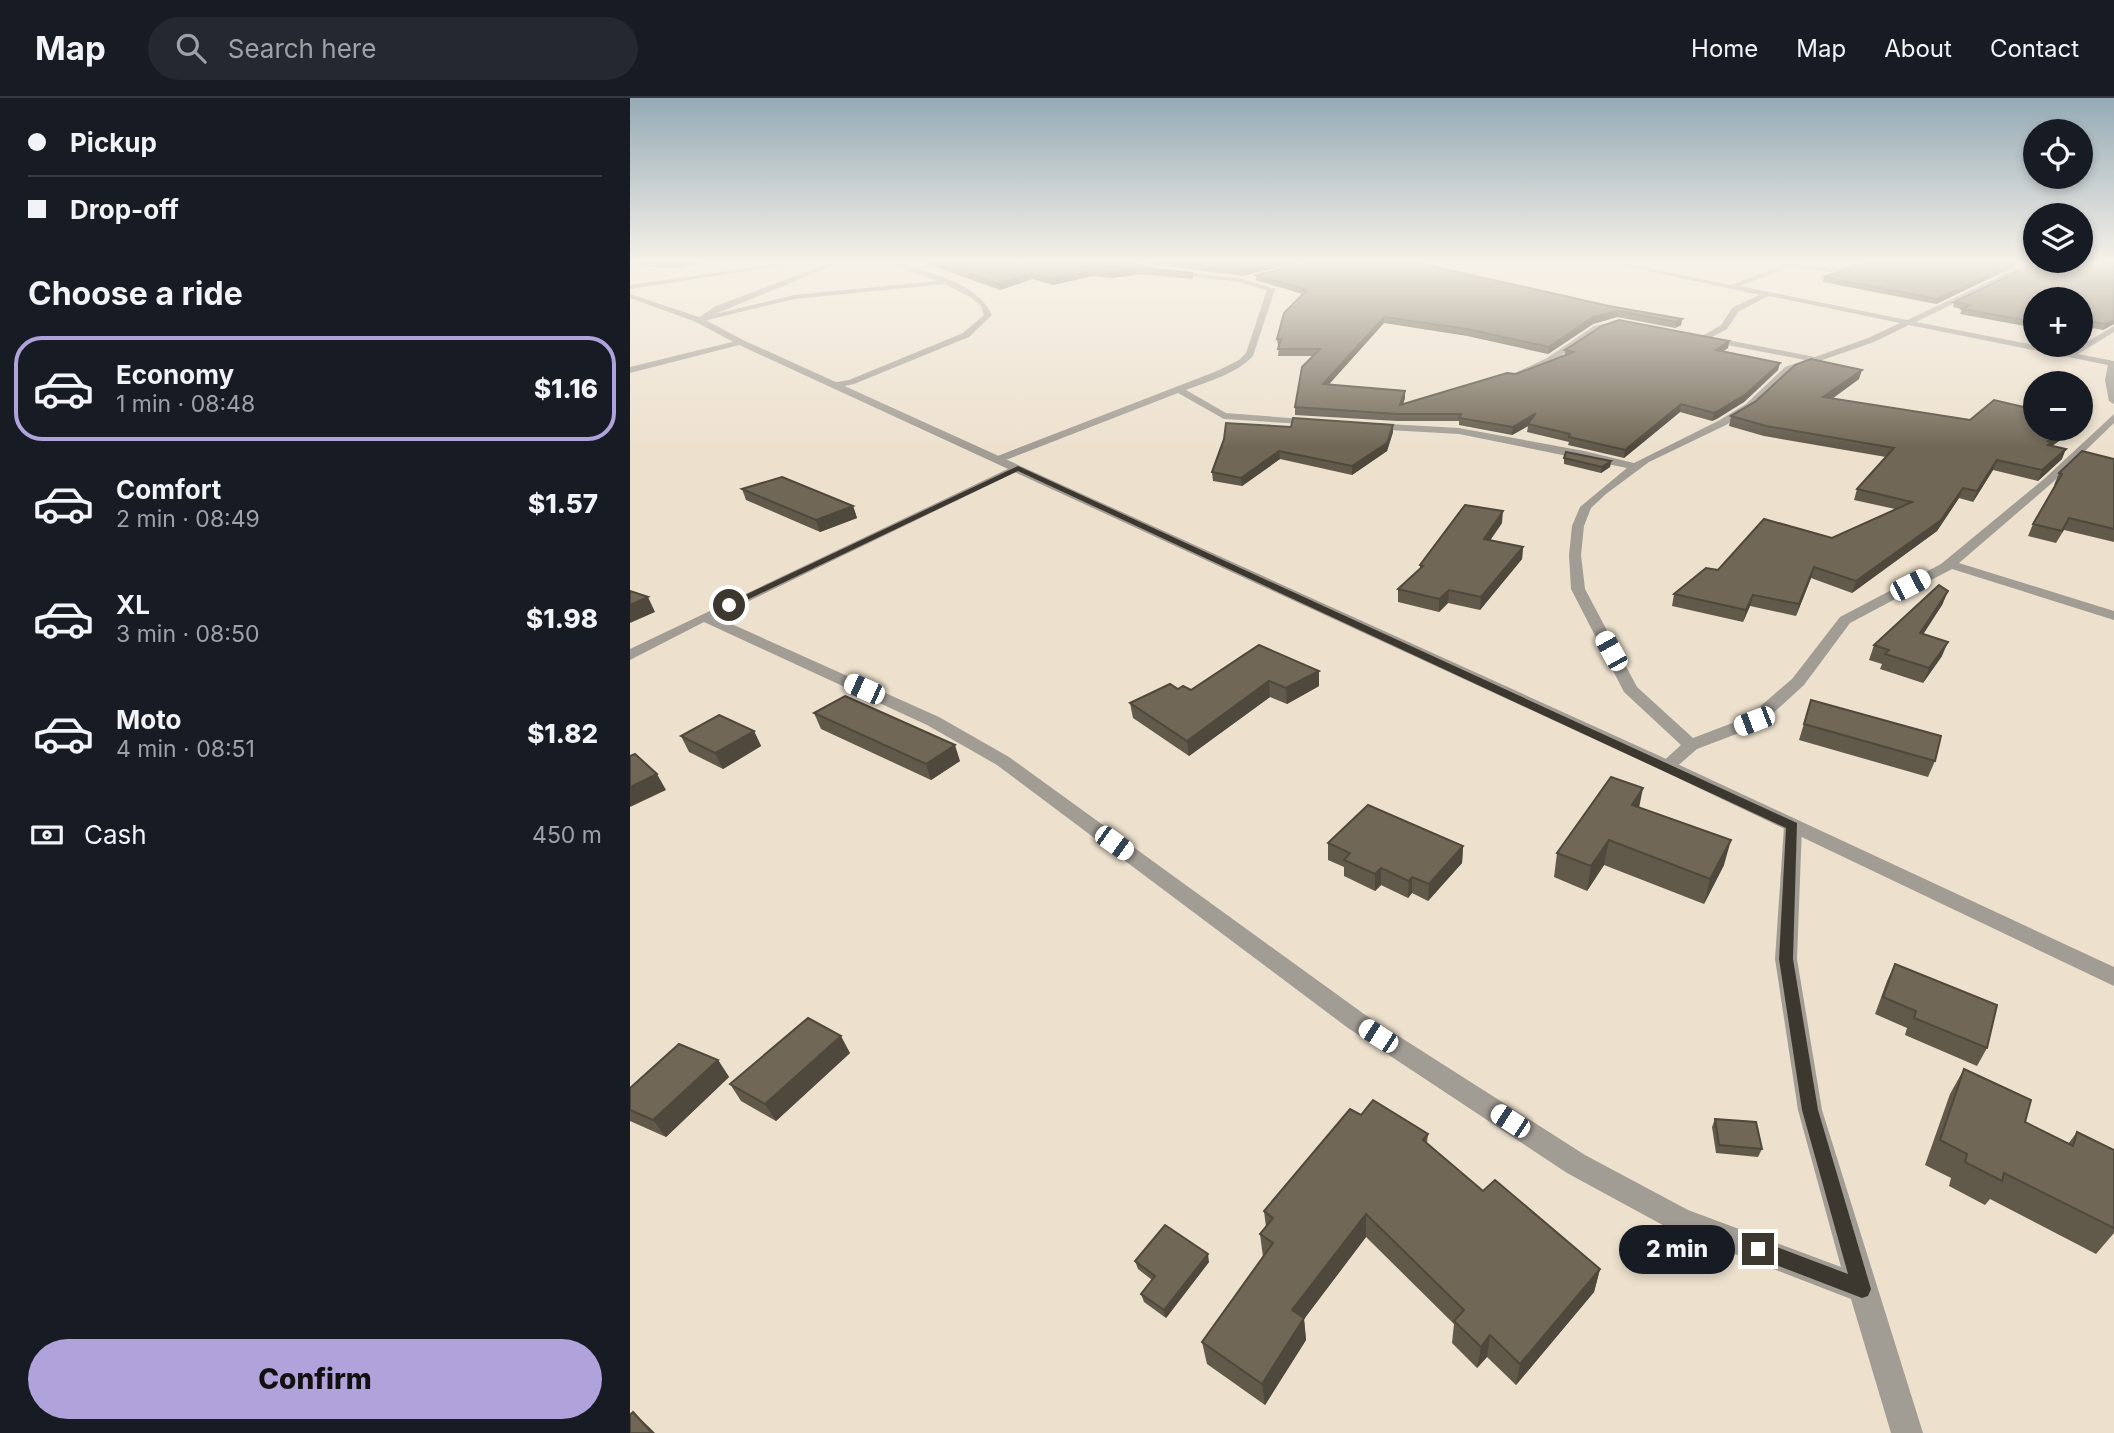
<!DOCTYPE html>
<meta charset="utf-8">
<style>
body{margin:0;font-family:Inter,sans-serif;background:#242831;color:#f1f3f6;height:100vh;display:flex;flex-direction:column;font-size:26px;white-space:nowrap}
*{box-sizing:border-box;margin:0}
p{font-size:23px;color:#9ea1a6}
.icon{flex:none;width:38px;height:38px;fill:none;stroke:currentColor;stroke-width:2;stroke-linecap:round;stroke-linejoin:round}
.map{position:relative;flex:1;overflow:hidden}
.drawer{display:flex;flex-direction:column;background:#171b24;width:630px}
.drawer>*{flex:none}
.banner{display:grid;align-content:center;height:154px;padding:0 28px;background:#171b24}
.controls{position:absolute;left:1393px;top:21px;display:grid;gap:14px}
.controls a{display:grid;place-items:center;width:70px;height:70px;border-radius:50%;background:#171b24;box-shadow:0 4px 10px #0003;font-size:35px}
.end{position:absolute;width:32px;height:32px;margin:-16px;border:9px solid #3c3830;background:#fff;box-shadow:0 0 0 4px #fff}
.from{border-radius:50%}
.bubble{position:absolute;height:49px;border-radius:24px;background:#171b24;box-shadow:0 4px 10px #0003;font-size:23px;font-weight:800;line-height:49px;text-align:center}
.car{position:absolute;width:21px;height:42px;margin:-21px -10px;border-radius:9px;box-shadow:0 0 5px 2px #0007;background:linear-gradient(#fff 24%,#345 0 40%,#fff 0 76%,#345 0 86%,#fff 0)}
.banner b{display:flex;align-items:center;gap:24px;height:66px;font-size:26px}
.banner b+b{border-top:2px solid #363941}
.banner i{width:18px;height:18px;background:#f1f3f6}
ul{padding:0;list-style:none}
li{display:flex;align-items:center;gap:21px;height:105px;margin:0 14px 10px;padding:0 14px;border:4px solid transparent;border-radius:28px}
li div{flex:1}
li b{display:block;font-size:26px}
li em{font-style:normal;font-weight:800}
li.active{border-color:#b0a3db}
li>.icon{width:63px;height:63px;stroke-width:1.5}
h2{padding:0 28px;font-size:32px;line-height:84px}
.pay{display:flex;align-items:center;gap:18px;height:77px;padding:0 28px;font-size:26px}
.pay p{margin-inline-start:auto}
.action{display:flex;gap:14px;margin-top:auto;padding:14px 28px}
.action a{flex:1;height:80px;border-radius:42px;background:#b0a3db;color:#111;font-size:28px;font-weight:800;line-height:80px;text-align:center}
header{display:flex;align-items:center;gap:42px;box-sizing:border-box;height:98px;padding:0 35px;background:#171b24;border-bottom:2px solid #363941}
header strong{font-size:33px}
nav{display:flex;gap:38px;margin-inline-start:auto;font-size:24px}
.search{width:490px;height:63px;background:#242831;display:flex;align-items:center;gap:18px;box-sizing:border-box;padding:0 24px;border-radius:38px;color:#9ea1a6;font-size:26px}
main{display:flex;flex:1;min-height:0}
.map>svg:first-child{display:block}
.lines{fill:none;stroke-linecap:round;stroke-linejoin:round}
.minor{fill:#a19c94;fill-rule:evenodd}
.tertiary{fill:#a19c94;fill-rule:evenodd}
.wall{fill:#61594a}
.shaded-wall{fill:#4f483c}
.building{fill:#716756;stroke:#4f483c;stroke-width:2}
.route{fill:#3c3830}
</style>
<header>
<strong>Map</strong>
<div class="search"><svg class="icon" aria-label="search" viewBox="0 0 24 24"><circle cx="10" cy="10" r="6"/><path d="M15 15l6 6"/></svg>Search here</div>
<nav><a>Home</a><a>Map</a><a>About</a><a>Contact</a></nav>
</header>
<main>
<section class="drawer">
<div class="banner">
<b><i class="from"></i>Pickup</b>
<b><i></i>Drop-off</b>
</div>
<h2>Choose a ride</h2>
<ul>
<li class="active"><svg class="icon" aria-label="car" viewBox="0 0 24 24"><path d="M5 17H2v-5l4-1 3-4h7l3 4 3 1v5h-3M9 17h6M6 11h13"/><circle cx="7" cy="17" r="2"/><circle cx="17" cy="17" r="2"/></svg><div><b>Economy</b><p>1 min · 08:48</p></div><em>$1.16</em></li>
<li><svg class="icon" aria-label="car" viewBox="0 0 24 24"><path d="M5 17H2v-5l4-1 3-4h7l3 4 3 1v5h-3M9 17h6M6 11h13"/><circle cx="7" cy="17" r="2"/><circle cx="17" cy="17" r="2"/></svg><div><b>Comfort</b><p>2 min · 08:49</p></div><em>$1.57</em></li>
<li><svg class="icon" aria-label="car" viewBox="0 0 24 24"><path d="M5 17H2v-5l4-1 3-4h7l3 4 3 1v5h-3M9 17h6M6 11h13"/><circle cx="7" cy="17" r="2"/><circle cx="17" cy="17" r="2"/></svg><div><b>XL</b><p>3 min · 08:50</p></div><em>$1.98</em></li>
<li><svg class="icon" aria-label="car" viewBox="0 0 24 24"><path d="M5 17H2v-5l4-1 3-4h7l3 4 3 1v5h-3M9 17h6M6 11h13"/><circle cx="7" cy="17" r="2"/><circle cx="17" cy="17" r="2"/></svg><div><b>Moto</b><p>4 min · 08:51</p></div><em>$1.82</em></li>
</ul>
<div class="pay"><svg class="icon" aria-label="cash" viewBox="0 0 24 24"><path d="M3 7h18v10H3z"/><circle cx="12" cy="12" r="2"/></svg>Cash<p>450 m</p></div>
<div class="action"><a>Confirm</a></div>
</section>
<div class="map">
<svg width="1484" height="1335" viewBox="0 0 1484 1335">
<rect width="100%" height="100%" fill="#ede1ce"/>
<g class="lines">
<g class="minor">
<polygon points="166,163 182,163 0,191 0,187"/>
<path d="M205 163H214L85 216 164 197 307 183 251 163H261C294 173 347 183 362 217L339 239 224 286 204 290 199 287 201 285 219 282 333 235 354 217 351 208 342 200 315 186 164 201 69 224 65 222 86 208Z"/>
<path d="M971 163H983L1101 187 1153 167 1136 163 1207 171 1246 163 1207 175 1161 168 1110 188 1277 222 1403 163H1411L1286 224 1440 254 1484 228V234L1448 256 1484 263V306L1479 303 1475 282 1478 267 1279 227 1244 244 1161 273 1122 310 1096 327 1019 364 976 396 961 410 954 428 951 457 955 491 1007 589 1063 640 1118 619 1162 581 1210 519 1311 466 1414 381 1484 316V325L1422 385 1329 465 1484 513V522L1322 471 1220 525 1174 587 1130 627 1067 651 1043 672H1031L1028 668 1051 647 994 594 941 491 939 457 942 428 950 409 997 370 829 336 741 331 736 328 741 325 829 330 954 353 1004 365 1088 323 1116 306 1155 269 1175 262 1072 242V238L1091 227 1103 209 1130 197ZM1139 198 1270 225 1238 240 1185 259 1082 239 1097 231 1109 213Z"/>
<path d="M538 173 609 180 645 191 623 258C606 276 579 283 556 292L596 315 685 322 689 323V327L594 321 548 295 373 363H365V359L587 273 609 262 616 255 637 192 608 184 540 176Z"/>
<path d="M992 222 995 226C986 228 976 229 968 233 951 242 894 290 876 279L917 260 964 228Z"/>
<polygon points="110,242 113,246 0,275 0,269"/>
<polygon points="384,368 394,370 86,519 309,619 379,659 734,916 955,1057 1058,1112 1211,1169 1168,1012 1145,861 1154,728 1156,724 1170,724 1172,728 1167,861 1192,1012 1293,1335 1261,1335 1221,1201 1040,1131 937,1075 718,930 367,667 297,627 74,524 0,562 0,551"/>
</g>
<polygon class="tertiary" points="0,196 72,220 113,242 1043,664 1484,869 1484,888 1031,672 107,246 66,224 0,200"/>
</g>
<g class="wall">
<polygon points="0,163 83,163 49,170 30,170 0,165"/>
<polygon points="289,163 491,163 526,171 563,175 563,181 508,176 483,180 462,178 423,187 402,181 370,192"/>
<polygon points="498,163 675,163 612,178"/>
<polygon points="1410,163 1484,163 1484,226 1473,232 1451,228 1451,201 1405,201 1405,230 1330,216 1332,211 1323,209 1324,204"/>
<polygon points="1383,169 1306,206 1193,184 1194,179"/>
<polygon points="626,177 979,208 1052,221 1051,227 1045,230 987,219 963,226 918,256 837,238 754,225 699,286 775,300 773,306 886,276 935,258 935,252 1099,243 1098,250 1093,253 1148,272 1114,304 1087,321 1082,323 1050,314 994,360 938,347 939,344 897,334 898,328 882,337 829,327 829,323 767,323 665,317 665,309 683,258 648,258 649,248 648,248 647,241 672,196 626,182"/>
<polygon points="1229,281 1202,301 1340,322 1405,331 1426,331 1434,333 1429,343 1422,348 1432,361 1408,383 1363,372 1343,404 1329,400 1307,433 1222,495 1181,480 1166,518 1120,508 1113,524 1042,508 1044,496 1088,472 1202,440 1265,411 1224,402 1227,391 1256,359 1134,338 1099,328 1101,318"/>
<polygon points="661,329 763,334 757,353 722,377 650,361 612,388 583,383 582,374"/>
<polygon points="934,360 981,363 980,369 971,375 934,366"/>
<polygon points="1484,361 1484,444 1434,432 1426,445 1398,438 1403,426 1425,387 1424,387 1429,375"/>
<polygon points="112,391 223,408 227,420 190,434 116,402"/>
<polygon points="872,425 860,442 893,449 892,461 850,512 818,505 809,514 768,504 768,491 790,471 790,467"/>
<polygon points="1318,493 1312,507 1293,536 1312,558 1293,585 1250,571 1252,566 1239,562 1244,547"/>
<polygon points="689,573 689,588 657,606 640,599 559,658 503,620 500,605 561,592"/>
<polygon points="1181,602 1305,663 1298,679 1169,642"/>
<polygon points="184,615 330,663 301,682 191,631"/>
<polygon points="124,633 131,648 93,671 59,654 51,638"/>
<polygon points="1009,709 1094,767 1074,806 974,767 957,793 924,779 927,755"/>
<polygon points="698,745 833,748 832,765 798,803 782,795 778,800 751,787 745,793 714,778 714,769 698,762"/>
<polygon points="1265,866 1357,950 1347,968 1275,937 1277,930 1245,916 1257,883"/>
<polygon points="220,955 146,1023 111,1003 100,986"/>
<polygon points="88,962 99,979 36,1039 0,1023 0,990"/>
<polygon points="1334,971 1395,1024 1438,1046 1447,1034 1484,1052 1484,1135 1466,1156 1360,1101 1355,1107 1319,1088 1321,1080 1295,1067 1320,996"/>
<polygon points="731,1017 798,1036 797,1045 853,1093 970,1171 964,1194 886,1287 857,1259 847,1270 822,1245 824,1226 736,1139 674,1221 676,1242 635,1307 577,1266 572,1244 633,1159 630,1136 636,1129 634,1113"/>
<polygon points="1085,1021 1132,1051 1128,1059 1086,1055 1082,1029"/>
<polygon points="505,1163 579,1164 536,1220 514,1204 511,1196 522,1182 508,1171"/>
</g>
<g class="shaded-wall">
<polygon points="55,163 83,163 49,170 47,164"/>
<polygon points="652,163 675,163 612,178 611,173"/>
<polygon points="1385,165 1383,169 1306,206 1307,201"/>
<polygon points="507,170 508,176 483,180 482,174"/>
<polygon points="461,172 462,178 423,187 422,181"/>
<polygon points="400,175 402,181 370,192 369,186"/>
<polygon points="988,213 987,219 963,226 918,256 919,249 963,219"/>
<polygon points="754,219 754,225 693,293 693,286"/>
<polygon points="1052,221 1051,227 1045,230 1046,224"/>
<polygon points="1484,222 1484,226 1473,232 1475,226"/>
<polygon points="1099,243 1098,250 1085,258 1086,252"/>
<polygon points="1150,265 1148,272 1114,304 1082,323 1084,315"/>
<polygon points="1232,272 1229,281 1191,308 1193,299"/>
<polygon points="775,293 775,300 770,315 770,307"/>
<polygon points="1051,306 1050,314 994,360 995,352"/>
<polygon points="906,315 898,328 882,337 883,329"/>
<polygon points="763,327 763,334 757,353 722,377 722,368"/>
<polygon points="1434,333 1429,343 1420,349 1418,354 1418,343"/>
<polygon points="1436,351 1432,361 1408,383 1412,372"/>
<polygon points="649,353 650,361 612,388 611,380"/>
<polygon points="1367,362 1363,372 1343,404 1347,393"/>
<polygon points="981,363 980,369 971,375 972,369"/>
<polygon points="1333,390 1329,400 1307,433 1222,495 1226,483"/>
<polygon points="223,408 227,420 190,434 186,422"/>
<polygon points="873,413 872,425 853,453 854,441"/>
<polygon points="893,449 892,461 850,512 851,499"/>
<polygon points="1184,469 1181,480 1166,518 1169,506"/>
<polygon points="819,492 818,505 809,514 809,501"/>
<polygon points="1318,493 1312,507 1285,549 1290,535"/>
<polygon points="1123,497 1120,508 1113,524 1116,512"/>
<polygon points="18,499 25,514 0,525 0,507"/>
<polygon points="1318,544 1312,558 1293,585 1299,570"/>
<polygon points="689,573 689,588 657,606 656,590"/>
<polygon points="639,583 640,599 559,658 557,643"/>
<polygon points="124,633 131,648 93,671 85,655"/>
<polygon points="325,647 330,663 301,682 296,666"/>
<polygon points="27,676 36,692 0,709 0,689"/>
<polygon points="1013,690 1008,715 1002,707"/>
<polygon points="979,742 974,767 957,793 961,768"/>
<polygon points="1101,742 1094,767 1074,806 1080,781"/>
<polygon points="833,748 832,765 798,803 799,786"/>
<polygon points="751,770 751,787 745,793 745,776"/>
<polygon points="782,779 782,795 778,800 779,783"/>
<polygon points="211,938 220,955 146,1023 135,1006"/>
<polygon points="88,962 99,979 36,1039 23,1022"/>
<polygon points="736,1116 736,1139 674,1221 676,1242 635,1307 632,1286 662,1212"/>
<polygon points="578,1156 579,1164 536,1220 534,1212"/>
<polygon points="970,1171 964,1194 886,1287 890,1266"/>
<polygon points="860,1237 857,1259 847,1270 851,1249"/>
<polygon points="3,1314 19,1329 25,1335 22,1335"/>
</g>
<g class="building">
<polygon points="20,163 55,163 47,164"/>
<polygon points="303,163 491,163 526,171 563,175 507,170 482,174 461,172 422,181 400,175 369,186"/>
<polygon points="539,163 652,163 611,173"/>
<polygon points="685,163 779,163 979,208 1052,221 1046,224 988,213 963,219 919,249 837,231 754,219 693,286 775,293 770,307 877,275 886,276 944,254 935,252 972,228 989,222 1099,243 1086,252 1150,265 1116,296 1088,313 1084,315 1051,306 995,352 939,339 940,336 898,326 906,315 883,329 829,320 831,316 767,316 665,309 672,269 690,251 648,251 651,241 647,241 654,215 677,192 626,177"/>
<polygon points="1240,163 1375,163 1385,165 1307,201 1194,179"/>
<polygon points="1410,163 1484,163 1484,222 1475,226 1451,222 1451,201 1405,201 1405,224 1332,211 1340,207 1324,204"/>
<polygon points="1181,261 1232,272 1193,299 1340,322 1364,302 1398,310 1405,304 1405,331 1424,331 1434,333 1418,343 1422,344 1418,347 1436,351 1412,372 1367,362 1347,393 1333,390 1311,422 1226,483 1184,469 1169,506 1123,497 1116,512 1044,496 1076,470 1088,472 1134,421 1202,440 1282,404 1227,391 1264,350 1136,328 1101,318 1126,303 1165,267"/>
<polygon points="663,320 763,327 757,345 722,368 649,353 611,380 582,374 594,341 596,325 661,329"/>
<polygon points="1452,353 1484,361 1484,431 1439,420 1432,433 1403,426 1432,376 1429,375"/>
<polygon points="936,354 981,363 972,369 934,360"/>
<polygon points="152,379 223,408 186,422 112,391"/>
<polygon points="835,407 873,413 854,441 893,449 851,499 819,492 809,501 768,491 793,468 790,467"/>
<polygon points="1309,487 1318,493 1290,535 1318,544 1299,570 1255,556 1259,552 1244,547"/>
<polygon points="0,493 18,499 0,507"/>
<polygon points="629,547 689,573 656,590 639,583 557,643 500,605 540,586 548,591 553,588 561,592"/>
<polygon points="215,598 325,647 296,666 184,615"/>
<polygon points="1181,602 1311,638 1305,663 1174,626"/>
<polygon points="89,617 124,633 85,655 51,638"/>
<polygon points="5,656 27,676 0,689 0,658"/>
<polygon points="981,679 1013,690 1002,707 1101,742 1080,781 979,742 961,768 927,755"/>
<polygon points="738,707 833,748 799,786 782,779 779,783 751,770 745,776 714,762 720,755 698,745"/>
<polygon points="1265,866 1367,907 1357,950 1284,920 1286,913 1253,899"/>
<polygon points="178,920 211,938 135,1006 100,986"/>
<polygon points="49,946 88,962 23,1022 0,1012 0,990"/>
<polygon points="1334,971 1401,1002 1395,1024 1443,1048 1447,1034 1484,1052 1484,1130 1374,1075 1372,1083 1335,1064 1337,1056 1310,1042"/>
<polygon points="743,1002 798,1036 793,1042 853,1093 865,1082 970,1171 890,1266 860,1237 851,1249 824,1223 834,1212 736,1116 662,1212 674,1220 632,1286 572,1244 643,1145 630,1136 643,1120 634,1113 720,1011 731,1017"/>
<polygon points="1085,1021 1126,1024 1132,1051 1089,1047"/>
<polygon points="535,1127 578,1156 534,1212 511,1196 525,1178 505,1163"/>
<polygon points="3,1314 22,1335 0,1335 0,1317"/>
</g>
<linearGradient id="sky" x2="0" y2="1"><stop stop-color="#95aab5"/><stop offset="0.47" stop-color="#f7f2e9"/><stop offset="1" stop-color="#f7f2e9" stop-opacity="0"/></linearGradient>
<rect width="1484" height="350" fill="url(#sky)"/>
<polygon class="route" points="388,368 1167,725 1163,861 1188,1012 1241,1191 1238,1198 1232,1200 1128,1160 1121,1158 1119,1151 1121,1145 1128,1142 1218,1176 1172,1012 1149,861 1156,730 388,373 102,509 94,507"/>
</svg>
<div class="controls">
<a><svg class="icon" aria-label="locate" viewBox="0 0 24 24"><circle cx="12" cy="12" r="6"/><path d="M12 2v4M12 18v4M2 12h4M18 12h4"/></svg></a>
<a><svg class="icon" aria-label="layers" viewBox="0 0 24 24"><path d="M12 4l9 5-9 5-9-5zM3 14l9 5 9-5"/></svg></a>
<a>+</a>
<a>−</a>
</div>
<i class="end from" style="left:99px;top:507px"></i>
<i class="end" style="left:1128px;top:1151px"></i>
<div class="bubble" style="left:989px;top:1127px;width:116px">2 min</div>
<i class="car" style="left:1280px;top:487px;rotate:63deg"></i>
<i class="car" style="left:981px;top:553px;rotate:331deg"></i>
<i class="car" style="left:234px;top:591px;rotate:294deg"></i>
<i class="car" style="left:1124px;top:623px;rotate:249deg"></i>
<i class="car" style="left:484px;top:745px;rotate:126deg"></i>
<i class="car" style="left:748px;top:938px;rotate:303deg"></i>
<i class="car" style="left:880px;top:1023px;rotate:303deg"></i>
</div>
</main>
